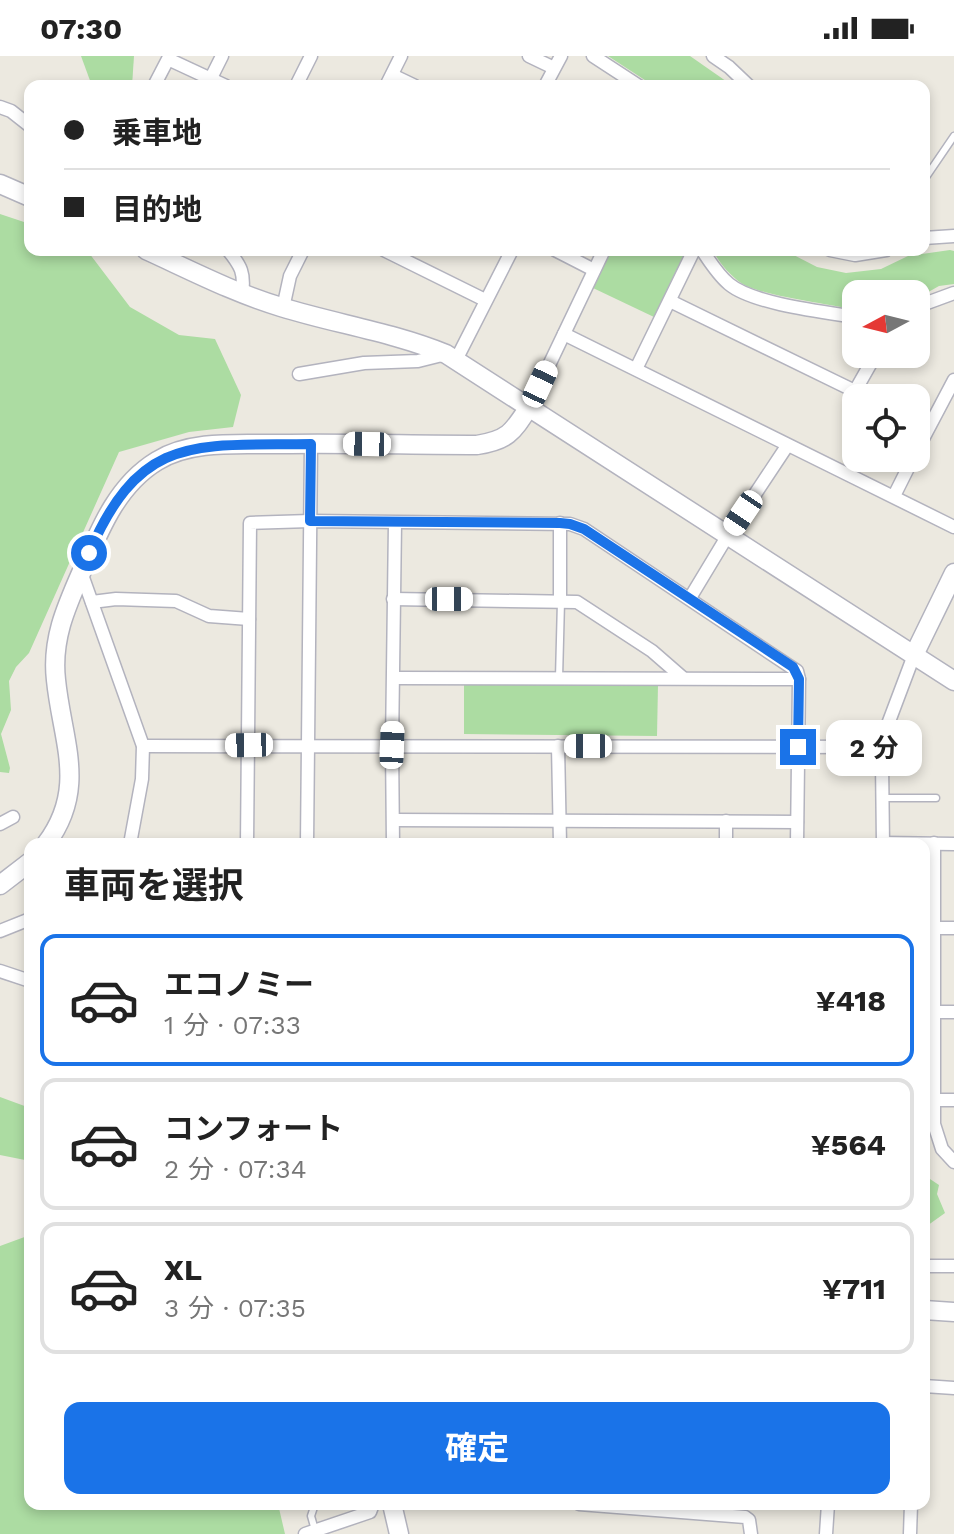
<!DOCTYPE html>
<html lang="ja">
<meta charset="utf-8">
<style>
body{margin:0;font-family:"Work Sans","Noto Sans JP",sans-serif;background:#f2f2f2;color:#222;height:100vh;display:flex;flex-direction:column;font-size:30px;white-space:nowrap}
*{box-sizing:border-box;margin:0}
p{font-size:26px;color:#767676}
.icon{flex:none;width:44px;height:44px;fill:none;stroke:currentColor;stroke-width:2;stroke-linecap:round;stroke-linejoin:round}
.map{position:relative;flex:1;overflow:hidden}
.details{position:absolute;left:24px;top:782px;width:906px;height:672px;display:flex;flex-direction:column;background:#fff;border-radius:16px;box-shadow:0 4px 12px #0003}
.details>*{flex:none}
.hud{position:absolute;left:24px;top:24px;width:906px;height:176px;border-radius:16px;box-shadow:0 4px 12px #0003;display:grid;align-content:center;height:176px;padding:0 40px;background:#fff}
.needle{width:52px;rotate:263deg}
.tools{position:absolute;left:842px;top:224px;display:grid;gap:16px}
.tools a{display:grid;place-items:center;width:88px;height:88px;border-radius:16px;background:#fff;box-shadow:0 4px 12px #0003;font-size:40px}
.end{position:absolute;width:36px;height:36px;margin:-18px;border:10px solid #1a73e8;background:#fff;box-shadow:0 0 0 4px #fff}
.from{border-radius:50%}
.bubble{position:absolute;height:56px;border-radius:16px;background:#fff;box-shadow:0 4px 12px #0003;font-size:26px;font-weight:700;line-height:56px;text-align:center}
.car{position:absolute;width:24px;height:48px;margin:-24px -12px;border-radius:10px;box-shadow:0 0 6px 2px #0007;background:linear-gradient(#fff 24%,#345 0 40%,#fff 0 76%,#345 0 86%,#fff 0)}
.hud b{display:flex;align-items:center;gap:28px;height:76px;font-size:30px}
.hud b+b{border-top:2px solid #e0e0e0}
.hud i{width:20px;height:20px;background:#222}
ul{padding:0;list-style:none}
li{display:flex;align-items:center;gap:24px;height:132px;margin:0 16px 12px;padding:0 24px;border:4px solid #e0e0e0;border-radius:16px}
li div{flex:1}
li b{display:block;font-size:30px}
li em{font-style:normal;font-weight:700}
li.selected{border-color:#1a73e8}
li>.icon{width:72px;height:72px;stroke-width:1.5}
h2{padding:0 40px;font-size:36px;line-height:96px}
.button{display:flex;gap:16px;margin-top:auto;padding:16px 40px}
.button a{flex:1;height:92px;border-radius:16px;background:#1a73e8;color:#fff;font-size:32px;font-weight:700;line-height:92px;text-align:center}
.status{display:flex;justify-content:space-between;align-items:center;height:56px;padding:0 40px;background:#fff;direction:ltr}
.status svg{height:22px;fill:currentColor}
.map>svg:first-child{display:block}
.green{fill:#acdca2}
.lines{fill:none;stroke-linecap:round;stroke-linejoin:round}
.lane-casing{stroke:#b3b3be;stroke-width:9}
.street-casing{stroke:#b3b3be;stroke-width:15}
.secondary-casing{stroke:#b3b3be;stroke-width:21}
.lane{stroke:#fff;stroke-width:6}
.street{stroke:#fff;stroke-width:12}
.secondary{stroke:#fff;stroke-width:18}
.route{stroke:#1a73e8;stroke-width:10}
</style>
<div class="status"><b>07:30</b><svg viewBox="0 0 49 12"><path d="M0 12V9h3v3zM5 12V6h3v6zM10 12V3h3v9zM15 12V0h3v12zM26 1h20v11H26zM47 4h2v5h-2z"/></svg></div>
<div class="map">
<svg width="954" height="1478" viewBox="0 0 954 1478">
<rect width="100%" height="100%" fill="#ece9e0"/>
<g class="green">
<polygon points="81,0 134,0 132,30 92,30"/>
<polygon points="608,0 690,0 733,30 654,30"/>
<polygon points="0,158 30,168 30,194 84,194 89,197 130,251 179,279 215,283 241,339 233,371 189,376 119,396 29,597 16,611 9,625 11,654 1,678 10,712 9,717 0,716"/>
<polygon points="611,194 687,194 665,244 654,261 593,232"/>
<path d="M713 194H784L817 211 846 217 881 213 908 200 950 194 954 195V228L939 230 916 243V238H856V254C830 248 761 240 741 227 730 219 718 206 713 194Z"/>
<polygon points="464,629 658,629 657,680 464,678"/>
<polygon points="0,1041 30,1052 30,1105 0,1099"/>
<polygon points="924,1119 939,1129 937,1138 945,1157 924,1172"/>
<polygon points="30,1179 30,1448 278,1448 285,1478 0,1478 0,1190"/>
</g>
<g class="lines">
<defs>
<g id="lane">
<polyline points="924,124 954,80"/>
<polyline points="559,622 561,545"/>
<polyline points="884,742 936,742"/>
<polyline points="315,1448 311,1460 315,1474"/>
</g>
<g id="street">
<polyline points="529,0 554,12"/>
<polyline points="593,0 639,30"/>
<polyline points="713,0 729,11 749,30"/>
<polyline points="392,19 415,30"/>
<polyline points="211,22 222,0"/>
<polyline points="154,30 168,3 226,30"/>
<polyline points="296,30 311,0"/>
<polyline points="386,30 401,0"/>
<polyline points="545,30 561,0"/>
<polyline points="0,51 11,55 30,70"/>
<polyline points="924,182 954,180"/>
<path d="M228 194C241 210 245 217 242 238"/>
<polyline points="384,194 485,244"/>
<polyline points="555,194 594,214"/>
<path d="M702 194C710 206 718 219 729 228 753 248 824 256 856 261"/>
<polyline points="830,194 855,199 886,194"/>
<polyline points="670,245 869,342"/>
<polyline points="916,251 954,237"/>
<polyline points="283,252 290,220 303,194"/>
<polyline points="564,278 954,471"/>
<polyline points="456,304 512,194"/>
<polyline points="636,313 694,194"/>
<polyline points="299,318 364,307 418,305 446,298"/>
<polyline points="855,335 876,298"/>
<polyline points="529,351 604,194"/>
<polyline points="916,396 954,324"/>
<polyline points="894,440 913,402"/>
<polyline points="81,516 143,690 142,723 130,788"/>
<polyline points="690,542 728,479 787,390"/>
<polyline points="393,543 577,546 652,595 683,622"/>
<polyline points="560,544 560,467"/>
<polyline points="92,546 116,543 176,545 209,560 249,563"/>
<polyline points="394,622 799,623"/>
<polyline points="143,690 883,691"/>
<polyline points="558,690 560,788"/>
<polyline points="394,764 797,766"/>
<polyline points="0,768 13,761"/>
<polyline points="884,787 954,788"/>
<polyline points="934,787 934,1068 942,1093 954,1106"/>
<polyline points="247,788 250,467 310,465 570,468 584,473 797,615 799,623 797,788"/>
<polyline points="307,788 311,388"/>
<polyline points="393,788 392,689 395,467"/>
<polyline points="726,788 726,765"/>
<polyline points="883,788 882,706 885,676 914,599"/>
<polyline points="934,872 954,872"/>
<polyline points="0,875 30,863"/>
<polyline points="0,915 30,925"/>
<polyline points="934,956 954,956"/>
<polyline points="924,1044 954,1044"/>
<polyline points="924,1210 954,1210"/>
<polyline points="924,1330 954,1332"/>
<polyline points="579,1448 745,1461 749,1464 751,1478"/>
<polyline points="305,1478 370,1456 373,1448"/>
<polyline points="826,1478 828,1448"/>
<polyline points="910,1478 911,1448"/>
</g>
<g id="secondary">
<polyline points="0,128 30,141"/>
<path d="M146 194C190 214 234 237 281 251 336 268 392 276 446 298L954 625"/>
<polyline points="914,599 954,517"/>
<path d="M46 788C88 732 62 685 56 624 51 581 68 547 85 508 101 470 119 428 157 405 192 383 242 389 282 388 347 387 412 389 477 389 508 384 512 377 529 351"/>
<polyline points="0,829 30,806"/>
<polyline points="924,1254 954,1256"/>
<polyline points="392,1448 399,1478"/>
</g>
</defs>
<use href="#lane" class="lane-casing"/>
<use href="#street" class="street-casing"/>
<use href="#secondary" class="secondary-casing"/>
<use href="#lane" class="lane"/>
<use href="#street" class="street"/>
<use href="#secondary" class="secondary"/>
</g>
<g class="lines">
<path class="route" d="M89 497C141 376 196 390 311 388L310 465 560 467 570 468 584 473 793 611 799 623 798 691"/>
</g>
</svg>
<div class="tools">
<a><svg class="needle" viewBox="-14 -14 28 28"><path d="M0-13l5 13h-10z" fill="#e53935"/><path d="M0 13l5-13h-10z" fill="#767676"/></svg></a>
<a><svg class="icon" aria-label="locate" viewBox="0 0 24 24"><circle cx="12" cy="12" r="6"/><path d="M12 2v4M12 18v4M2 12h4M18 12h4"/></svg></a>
</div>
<i class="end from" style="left:89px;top:497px"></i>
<i class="end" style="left:798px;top:691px"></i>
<div class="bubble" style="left:826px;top:664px;width:96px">2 分</div>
<i class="car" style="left:540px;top:328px;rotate:25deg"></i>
<i class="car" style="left:367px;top:388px;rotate:271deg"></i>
<i class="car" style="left:743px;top:457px;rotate:214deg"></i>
<i class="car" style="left:449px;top:543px;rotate:90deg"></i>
<i class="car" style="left:249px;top:689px;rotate:269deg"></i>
<i class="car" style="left:392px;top:689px;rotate:2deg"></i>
<i class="car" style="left:588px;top:690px;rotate:270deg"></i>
<div class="hud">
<b><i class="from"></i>乗車地</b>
<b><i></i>目的地</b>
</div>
<section class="details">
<h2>車両を選択</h2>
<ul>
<li class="selected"><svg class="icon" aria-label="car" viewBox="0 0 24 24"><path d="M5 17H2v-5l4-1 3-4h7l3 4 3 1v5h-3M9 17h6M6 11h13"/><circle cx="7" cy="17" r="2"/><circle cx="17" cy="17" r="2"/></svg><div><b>エコノミー</b><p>1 分 · 07:33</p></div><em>¥418</em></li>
<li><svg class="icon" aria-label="car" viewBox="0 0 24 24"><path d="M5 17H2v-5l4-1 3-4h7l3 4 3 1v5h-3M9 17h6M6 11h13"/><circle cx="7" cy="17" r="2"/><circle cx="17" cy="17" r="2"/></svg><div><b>コンフォート</b><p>2 分 · 07:34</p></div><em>¥564</em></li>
<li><svg class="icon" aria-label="car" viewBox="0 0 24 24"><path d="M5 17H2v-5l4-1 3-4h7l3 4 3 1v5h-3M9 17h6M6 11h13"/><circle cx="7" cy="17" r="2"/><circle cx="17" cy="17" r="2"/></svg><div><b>XL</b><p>3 分 · 07:35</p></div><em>¥711</em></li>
</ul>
<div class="button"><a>確定</a></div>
</section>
</div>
